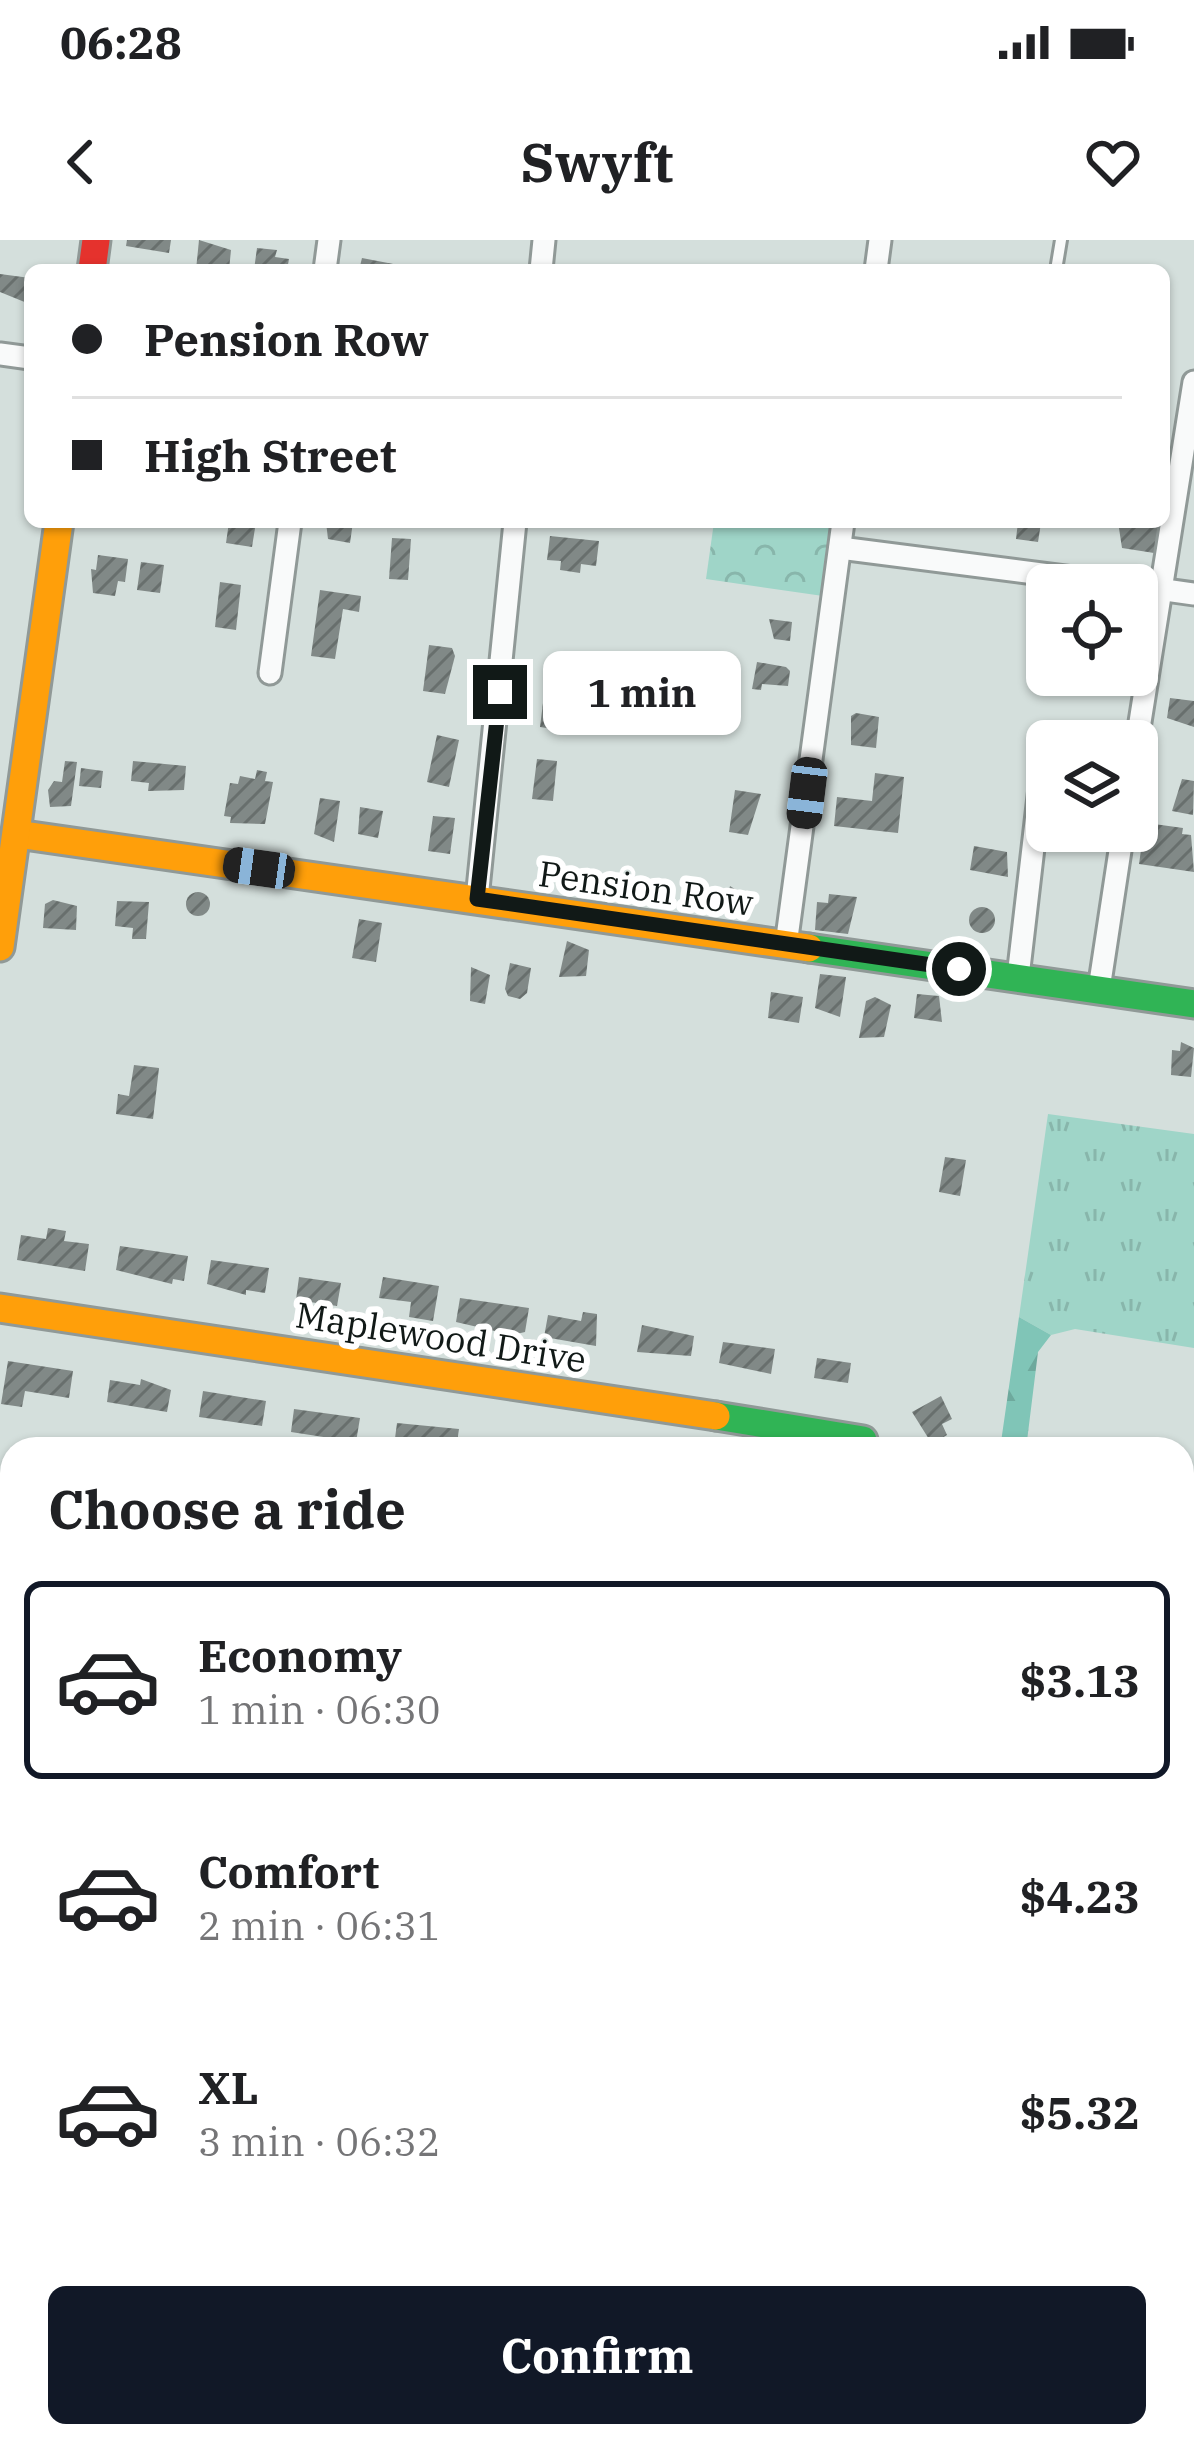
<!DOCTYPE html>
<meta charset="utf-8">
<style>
body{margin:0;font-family:"IBM Plex Serif",serif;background:#f6f6f6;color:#202124;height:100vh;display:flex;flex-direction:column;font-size:45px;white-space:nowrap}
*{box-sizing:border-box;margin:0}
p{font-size:39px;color:#757577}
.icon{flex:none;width:66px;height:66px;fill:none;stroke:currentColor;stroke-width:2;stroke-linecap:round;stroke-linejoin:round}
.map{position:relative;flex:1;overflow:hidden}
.details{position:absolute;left:0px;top:1197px;width:1194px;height:1011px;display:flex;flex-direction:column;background:#fff;border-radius:36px 36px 0 0;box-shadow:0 3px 9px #0004}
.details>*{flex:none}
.hud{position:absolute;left:24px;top:24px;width:1146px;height:264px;border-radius:18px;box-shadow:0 3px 9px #0004;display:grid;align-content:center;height:264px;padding:0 48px;background:#fff}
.fabs{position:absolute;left:1026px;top:324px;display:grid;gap:24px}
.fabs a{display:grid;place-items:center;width:132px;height:132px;border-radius:18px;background:#fff;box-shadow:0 3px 9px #0004;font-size:60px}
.end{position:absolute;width:54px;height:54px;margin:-27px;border:15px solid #111917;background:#fff;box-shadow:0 0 0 6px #fff}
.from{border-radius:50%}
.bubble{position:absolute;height:84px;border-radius:18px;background:#fff;box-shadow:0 3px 9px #0004;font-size:39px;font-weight:700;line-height:84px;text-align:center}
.car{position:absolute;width:36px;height:72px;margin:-36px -18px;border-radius:15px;box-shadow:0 0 9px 3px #0007;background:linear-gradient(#222 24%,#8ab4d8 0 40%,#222 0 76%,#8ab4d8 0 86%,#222 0)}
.hud b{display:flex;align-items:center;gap:42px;height:114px;font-size:45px}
.hud b+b{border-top:3px solid #e0e0e0}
.hud i{width:30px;height:30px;background:#202124}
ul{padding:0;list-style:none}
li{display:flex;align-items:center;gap:36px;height:198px;margin:0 24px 18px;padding:0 24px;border:6px solid transparent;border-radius:18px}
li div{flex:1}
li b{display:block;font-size:45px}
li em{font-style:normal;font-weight:700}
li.selected{border-color:#111827}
li>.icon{width:108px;height:108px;stroke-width:1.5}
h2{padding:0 48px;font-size:54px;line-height:144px}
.primary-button{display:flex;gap:24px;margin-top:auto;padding:24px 48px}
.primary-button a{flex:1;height:138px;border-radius:18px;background:#111827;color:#fff;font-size:48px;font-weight:700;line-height:138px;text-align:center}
.status{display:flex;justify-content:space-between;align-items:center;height:84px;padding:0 60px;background:#fff;direction:ltr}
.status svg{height:33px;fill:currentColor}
header{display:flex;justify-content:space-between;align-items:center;height:156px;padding:0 48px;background:#fff;font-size:54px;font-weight:700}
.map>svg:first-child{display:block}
.grass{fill:url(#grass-tufts)}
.forest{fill:url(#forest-firs)}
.park{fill:url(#park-crowns)}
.building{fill:url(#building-hatch)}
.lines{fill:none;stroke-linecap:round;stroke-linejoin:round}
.lane-casing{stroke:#909997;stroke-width:16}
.street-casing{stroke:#909997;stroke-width:27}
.fast-casing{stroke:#909997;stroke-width:33}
.slow-casing{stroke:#909997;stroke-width:33}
.jam-casing{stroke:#909997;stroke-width:33}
.lane{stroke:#f9fafa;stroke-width:10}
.street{stroke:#f9fafa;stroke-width:21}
.fast{stroke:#30b455;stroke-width:27}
.slow{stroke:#ff9f0a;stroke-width:27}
.jam{stroke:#e5322d;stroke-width:27}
.route{stroke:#111917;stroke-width:15}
.labels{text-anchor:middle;stroke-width:12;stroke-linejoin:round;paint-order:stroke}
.street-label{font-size:36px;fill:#111917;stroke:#fff}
</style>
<div class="status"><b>06:28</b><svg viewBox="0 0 49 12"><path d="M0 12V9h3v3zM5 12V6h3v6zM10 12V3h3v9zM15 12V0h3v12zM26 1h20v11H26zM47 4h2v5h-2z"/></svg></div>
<header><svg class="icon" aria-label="back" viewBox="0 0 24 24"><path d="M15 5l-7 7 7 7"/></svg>Swyft<svg class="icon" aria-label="heart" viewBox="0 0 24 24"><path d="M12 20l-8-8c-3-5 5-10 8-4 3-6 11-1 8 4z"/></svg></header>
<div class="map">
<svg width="1194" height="2207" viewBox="0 0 1194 2207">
<defs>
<pattern id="grass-tufts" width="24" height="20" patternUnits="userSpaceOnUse" patternTransform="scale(3)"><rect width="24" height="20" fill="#9fd5c8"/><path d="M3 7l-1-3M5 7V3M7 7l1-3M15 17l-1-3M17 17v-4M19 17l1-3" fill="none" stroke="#88b6ab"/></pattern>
<pattern id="forest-firs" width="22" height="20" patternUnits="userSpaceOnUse" patternTransform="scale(3)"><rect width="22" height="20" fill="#80c5b7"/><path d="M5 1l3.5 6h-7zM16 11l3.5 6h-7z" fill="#6ea99d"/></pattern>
<pattern id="park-crowns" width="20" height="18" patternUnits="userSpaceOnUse" patternTransform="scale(3)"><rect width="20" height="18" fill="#9fd5c8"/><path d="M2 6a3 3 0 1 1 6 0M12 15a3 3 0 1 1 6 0" fill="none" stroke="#88b6ab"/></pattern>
<pattern id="building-hatch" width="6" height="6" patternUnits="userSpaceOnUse" patternTransform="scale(3)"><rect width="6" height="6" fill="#818987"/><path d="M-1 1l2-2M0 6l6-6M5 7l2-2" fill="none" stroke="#686f6d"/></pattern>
</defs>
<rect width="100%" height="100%" fill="#d4dfdc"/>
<g class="grass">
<polygon points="1048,874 1194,894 1194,1108 1075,1089 1051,1095 1019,1077"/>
<polygon points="1182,1936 1194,1938 1194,2207 911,2207 913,2196 1182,2196"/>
<polygon points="601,2196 831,2196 829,2207 599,2207"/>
</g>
<g class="forest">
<polygon points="1019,1077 1051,1095 1038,1112 1026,1209 1000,1209"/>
<polygon points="179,2196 601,2196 599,2207 185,2207"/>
</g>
<polygon class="park" points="714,282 833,282 823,356 706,339"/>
<g class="building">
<polygon points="127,0 171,0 169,13 126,6"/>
<polygon points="199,0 231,10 229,30 196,30"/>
<polygon points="257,8 277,10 275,17 289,19 287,30 254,30"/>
<polygon points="362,18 414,28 414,30 359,30"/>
<polygon points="0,34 30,38 27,63 0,52"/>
<polygon points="229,282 256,282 252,307 226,303"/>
<polygon points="326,282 353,282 350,303 328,299"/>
<polygon points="1018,282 1041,283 1038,302 1016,299"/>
<polygon points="1118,282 1159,283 1154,313 1122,308"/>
<polygon points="550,296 599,301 596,326 581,324 580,333 560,330 561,321 547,320"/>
<polygon points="392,298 411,299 408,340 389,339"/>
<polygon points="98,315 128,319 125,342 118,341 115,356 93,353 91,329 96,330"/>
<polygon points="141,322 164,325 160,353 137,350"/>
<polygon points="220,342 241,345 236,390 215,387"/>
<polygon points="320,350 361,356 359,372 343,369 335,419 311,416"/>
<polygon points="769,379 792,382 790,401 774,399"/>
<polygon points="429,405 452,408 455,416 445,454 423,451"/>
<polygon points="757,422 786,427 790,431 788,446 762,444 761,450 752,449"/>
<polygon points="546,439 567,442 561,490 540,487"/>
<polygon points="1170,458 1194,461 1194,487 1167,478"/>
<polygon points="856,473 879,477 876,508 851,505 851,476"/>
<polygon points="437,495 459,500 449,547 427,542"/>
<polygon points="537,519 557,521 553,561 532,559"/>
<polygon points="65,521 77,522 71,566 50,567 48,550 54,541 62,542"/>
<polygon points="133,521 186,526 184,550 148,551 149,543 131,541"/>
<polygon points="81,528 103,531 101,548 79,546"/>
<polygon points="257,530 267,532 265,541 273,542 265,584 230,583 231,577 224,576 230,543 238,544 240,536 255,539"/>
<polygon points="875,533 904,537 898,593 834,586 837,557 872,561"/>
<polygon points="1182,539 1194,541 1193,575 1172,571"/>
<polygon points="735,550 761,554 748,595 729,592"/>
<polygon points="320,558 340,561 334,602 314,594"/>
<polygon points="360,567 383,571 378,598 358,594"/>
<polygon points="433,576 455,578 450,614 428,611"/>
<polygon points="1154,584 1183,588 1182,594 1191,595 1194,632 1139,624 1142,603 1151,604"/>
<polygon points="974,606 1007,612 1008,637 970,630"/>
<polygon points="730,646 743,654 740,667 714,670 716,655 727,658"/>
<circle cx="198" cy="664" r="12"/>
<polygon points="829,654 857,657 848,694 815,690 817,662 828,663"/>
<polygon points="53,660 77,666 76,690 43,688 45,664"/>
<polygon points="117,661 149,662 146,699 132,699 133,688 115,686"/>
<circle cx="982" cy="680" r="13"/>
<polygon points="359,679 382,683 376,722 352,718"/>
<polygon points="567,701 589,710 586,736 559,737"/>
<polygon points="510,723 531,728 527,753 520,759 508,756 505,749"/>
<polygon points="471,727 490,735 485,764 470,761"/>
<polygon points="820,734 846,737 840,777 815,768"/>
<polygon points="771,752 803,757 799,783 768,778"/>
<polygon points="917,754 939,756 942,782 914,778"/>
<polygon points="875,757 891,765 884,797 859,798 866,761"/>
<polygon points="1181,802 1194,808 1191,837 1171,835 1172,810 1180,811"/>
<polygon points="134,825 159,828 153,879 116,874 118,854 129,856"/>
<polygon points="945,917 966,920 960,956 939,952"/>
<polygon points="48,988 66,991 64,1001 89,1004 85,1031 17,1020 21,995 46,999"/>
<polygon points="120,1006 188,1016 184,1041 173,1039 172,1044 116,1030"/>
<polygon points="211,1020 269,1028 265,1053 246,1050 246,1055 207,1044"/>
<polygon points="299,1037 341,1043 337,1066 296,1060"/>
<polygon points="383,1037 439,1046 433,1081 409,1077 411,1062 379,1058"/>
<polygon points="460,1058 529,1068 525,1092 512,1095 456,1082"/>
<polygon points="583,1072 597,1074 596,1106 544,1097 548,1075 581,1081"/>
<polygon points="642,1085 694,1096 691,1116 637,1112"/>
<polygon points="723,1102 775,1109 771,1134 719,1123"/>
<polygon points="817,1118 851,1123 848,1143 814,1138"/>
<polygon points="8,1121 73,1131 69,1158 25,1151 22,1167 1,1164"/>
<polygon points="141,1139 171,1150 167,1172 107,1162 110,1140 140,1145"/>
<polygon points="203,1151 266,1161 262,1186 199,1177"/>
<polygon points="941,1156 952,1179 942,1184 947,1195 932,1204 912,1172"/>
<polygon points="294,1169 360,1178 356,1202 291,1192"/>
<polygon points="397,1183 459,1189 456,1209 394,1206"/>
<polygon points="4,1250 12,1261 12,1309 0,1288"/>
<polygon points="12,1411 12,1439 3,1445 9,1454 0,1459 0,1418"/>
<polygon points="46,2196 84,2196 83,2207 44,2207"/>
</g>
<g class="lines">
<defs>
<g id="lane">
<polyline points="1056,30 1061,0"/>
<polyline points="1182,1268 1194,1270"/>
<polyline points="1182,1536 1194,1537"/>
<polyline points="1182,1843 1194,1727"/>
</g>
<g id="street">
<polyline points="325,30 329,0"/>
<polyline points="541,30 544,0"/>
<polyline points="876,30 880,0"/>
<polyline points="0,114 30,118"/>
<polyline points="840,308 1127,345"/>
<polyline points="1137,346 1194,354"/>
<polyline points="270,433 290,282"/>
<polyline points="1137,501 1194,142"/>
<polyline points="477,659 515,282"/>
<polyline points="786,705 843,282"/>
<polyline points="1018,737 1046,496"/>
<polyline points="1099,749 1123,591"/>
<polyline points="0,1361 12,1363"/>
<polyline points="0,1807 12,1808"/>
</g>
<g id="fast">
<polyline points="809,708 1194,764"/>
<polyline points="716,1176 863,1200 864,1209"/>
</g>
<g id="slow">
<polyline points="17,594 809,708"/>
<polyline points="0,707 59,282"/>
<polyline points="0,1068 716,1176"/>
</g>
<polyline id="jam" points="92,30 96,0"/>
</defs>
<use href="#lane" class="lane-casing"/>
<use href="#street" class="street-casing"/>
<use href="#fast" class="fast-casing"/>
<use href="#slow" class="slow-casing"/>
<use href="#jam" class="jam-casing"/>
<use href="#lane" class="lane"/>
<use href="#street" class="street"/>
<use href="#fast" class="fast"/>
<use href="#slow" class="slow"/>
<use href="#jam" class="jam"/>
</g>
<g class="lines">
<polyline class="route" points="500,452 477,659 959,729"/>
</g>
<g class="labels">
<g class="street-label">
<text transform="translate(646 648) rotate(8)" y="13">Pension Row</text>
<text transform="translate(441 1097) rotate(9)" y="13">Maplewood Drive</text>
</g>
</g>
</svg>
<div class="fabs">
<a><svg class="icon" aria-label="locate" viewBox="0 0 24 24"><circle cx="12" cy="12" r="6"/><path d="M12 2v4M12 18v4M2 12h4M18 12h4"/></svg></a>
<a><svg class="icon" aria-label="layers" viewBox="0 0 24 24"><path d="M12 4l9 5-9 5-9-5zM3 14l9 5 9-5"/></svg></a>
</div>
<i class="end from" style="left:959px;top:729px"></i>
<i class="end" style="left:500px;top:452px"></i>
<div class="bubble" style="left:543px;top:411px;width:198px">1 min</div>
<i class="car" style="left:807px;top:553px;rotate:187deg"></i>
<i class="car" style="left:259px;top:628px;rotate:278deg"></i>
<div class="hud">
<b><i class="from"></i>Pension Row</b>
<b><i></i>High Street</b>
</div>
<section class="details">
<h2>Choose a ride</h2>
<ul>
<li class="selected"><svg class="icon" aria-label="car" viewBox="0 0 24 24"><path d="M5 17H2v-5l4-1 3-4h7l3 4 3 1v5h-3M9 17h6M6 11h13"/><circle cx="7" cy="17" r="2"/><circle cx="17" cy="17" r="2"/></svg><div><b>Economy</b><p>1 min · 06:30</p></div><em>$3.13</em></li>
<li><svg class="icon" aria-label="car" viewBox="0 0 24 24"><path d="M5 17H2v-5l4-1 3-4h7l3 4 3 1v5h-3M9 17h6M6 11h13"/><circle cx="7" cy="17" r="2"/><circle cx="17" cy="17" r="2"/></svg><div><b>Comfort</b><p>2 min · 06:31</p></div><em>$4.23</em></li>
<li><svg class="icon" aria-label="car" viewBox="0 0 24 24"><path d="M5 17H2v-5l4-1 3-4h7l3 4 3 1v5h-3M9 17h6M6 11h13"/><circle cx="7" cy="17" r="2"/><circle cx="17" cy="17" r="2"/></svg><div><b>XL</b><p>3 min · 06:32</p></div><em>$5.32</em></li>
</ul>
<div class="primary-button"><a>Confirm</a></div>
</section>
</div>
